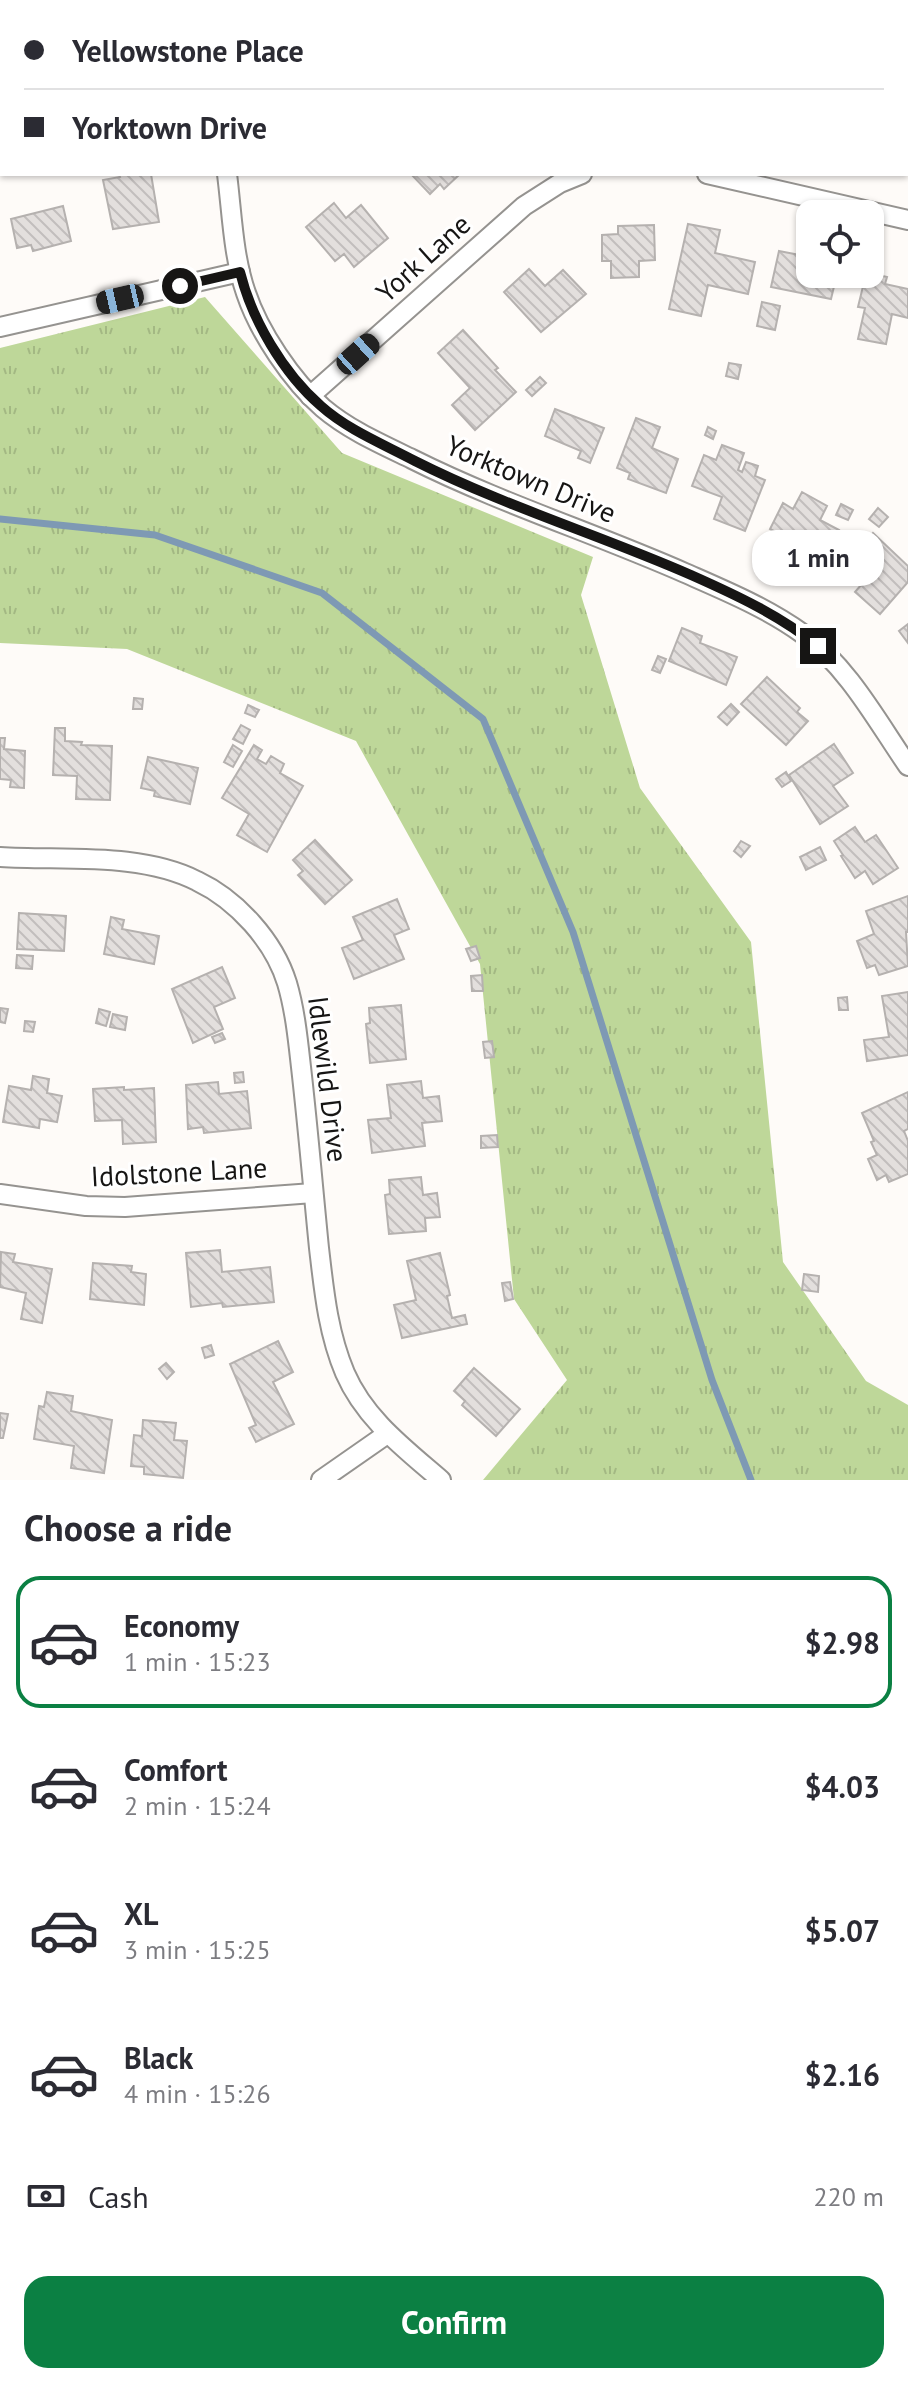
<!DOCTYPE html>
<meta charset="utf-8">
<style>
body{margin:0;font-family:"PT Sans",sans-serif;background:#f7f7f7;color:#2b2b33;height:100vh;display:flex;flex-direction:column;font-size:30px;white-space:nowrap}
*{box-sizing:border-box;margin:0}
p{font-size:26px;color:#7c7c81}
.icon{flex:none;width:44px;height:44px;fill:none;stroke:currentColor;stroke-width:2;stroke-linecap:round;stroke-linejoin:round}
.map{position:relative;height:1480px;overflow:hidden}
.panel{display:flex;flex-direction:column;background:#fff;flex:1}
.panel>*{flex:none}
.top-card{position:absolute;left:0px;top:0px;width:908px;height:176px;box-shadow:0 2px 6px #0004;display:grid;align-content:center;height:176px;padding:0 24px;background:#fff}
.buttons{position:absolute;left:796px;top:200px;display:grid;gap:16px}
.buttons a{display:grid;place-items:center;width:88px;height:88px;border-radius:16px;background:#fff;box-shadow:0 2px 6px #0004;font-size:40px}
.end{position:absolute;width:36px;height:36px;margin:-18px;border:10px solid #161514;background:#fff;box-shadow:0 0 0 4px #fff}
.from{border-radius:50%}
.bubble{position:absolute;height:56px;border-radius:24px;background:#fff;box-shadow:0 2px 6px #0004;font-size:26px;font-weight:700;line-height:56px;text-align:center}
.car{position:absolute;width:24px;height:48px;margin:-24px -12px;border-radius:10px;box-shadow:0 0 6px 2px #0007;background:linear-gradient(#222 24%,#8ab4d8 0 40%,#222 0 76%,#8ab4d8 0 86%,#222 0)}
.top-card b{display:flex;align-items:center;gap:28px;height:76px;font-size:30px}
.top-card b+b{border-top:2px solid #e1e1e2}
.top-card i{width:20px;height:20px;background:#2b2b33}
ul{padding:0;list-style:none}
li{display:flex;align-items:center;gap:24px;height:132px;margin:0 16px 12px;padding:0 8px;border:4px solid transparent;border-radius:24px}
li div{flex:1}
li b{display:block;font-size:30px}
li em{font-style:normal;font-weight:700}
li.active{border-color:#0b8043}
li>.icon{width:72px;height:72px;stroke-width:1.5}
h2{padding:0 24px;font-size:36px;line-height:96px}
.pay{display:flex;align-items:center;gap:20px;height:88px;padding:0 24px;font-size:30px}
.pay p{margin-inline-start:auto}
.action{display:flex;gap:16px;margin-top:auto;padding:16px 24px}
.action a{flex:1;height:92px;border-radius:24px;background:#0b8043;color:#fff;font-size:32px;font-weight:700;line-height:92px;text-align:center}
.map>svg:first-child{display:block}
.grass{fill:url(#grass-tufts)}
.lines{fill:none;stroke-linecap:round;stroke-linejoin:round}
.stream{stroke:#7e99b4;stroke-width:7}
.building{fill:url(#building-back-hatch);stroke:#b5b1af;stroke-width:2}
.street-casing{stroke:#959390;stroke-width:22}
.street{stroke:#fff;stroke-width:18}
.route{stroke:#161514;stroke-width:10}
.labels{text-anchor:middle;stroke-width:6;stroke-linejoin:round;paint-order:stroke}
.street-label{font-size:28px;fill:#161514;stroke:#fff}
</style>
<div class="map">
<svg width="908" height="1480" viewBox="0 0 908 1480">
<defs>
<pattern id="grass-tufts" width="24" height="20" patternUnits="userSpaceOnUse" patternTransform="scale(2)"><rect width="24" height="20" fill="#bed799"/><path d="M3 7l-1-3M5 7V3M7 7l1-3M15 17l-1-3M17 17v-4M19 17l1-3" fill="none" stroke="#a3b883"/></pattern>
<pattern id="building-back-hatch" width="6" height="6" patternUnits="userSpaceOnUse" patternTransform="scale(2)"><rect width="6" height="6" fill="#e3dfdd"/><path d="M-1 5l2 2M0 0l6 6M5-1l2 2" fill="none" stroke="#c2bebd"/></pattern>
</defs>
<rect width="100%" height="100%" fill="#fefbf8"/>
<polygon class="grass" points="205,297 342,453 593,557 581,595 640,788 751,942 783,1262 866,1381 908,1405 908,1480 483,1480 567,1380 514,1299 480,964 356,741 127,649 0,643 0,348"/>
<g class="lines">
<polyline class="stream" points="0,519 155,535 322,593 483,719 573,932 712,1380 751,1480"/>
</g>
<g class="building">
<polygon points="119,174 151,174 159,222 113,229 103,180 120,177"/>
<polygon points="411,174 460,174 444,189 440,184 430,194"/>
<polygon points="334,203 346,218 361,205 388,238 354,267 344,254 335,261 306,227"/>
<polygon points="63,206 71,241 33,251 31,245 17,248 11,219"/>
<polygon points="688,224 720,230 715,253 755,262 748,294 708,285 701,316 669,309"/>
<polygon points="654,225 655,260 639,261 639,277 611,278 611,261 602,261 602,235 618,234 618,226"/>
<polygon points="779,251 810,257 810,274 837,274 831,299 771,287"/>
<polygon points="529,269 545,286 563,270 586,294 541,332 504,292"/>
<polygon points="870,273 887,277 885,284 908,289 908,318 892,314 886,344 858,339 865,308 858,307 866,274"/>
<polygon points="762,302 780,306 775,330 757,326"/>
<polygon points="463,330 498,368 495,370 516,392 475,430 452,405 470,388 438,353"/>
<polygon points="729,363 741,365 738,379 726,376"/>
<polygon points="540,377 546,383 532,396 526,390"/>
<polygon points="555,409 604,428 590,463 578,458 581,451 545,436"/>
<polygon points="636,418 660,427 652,448 678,459 666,493 628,479 630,473 617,468"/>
<polygon points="708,427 716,431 713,439 705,435"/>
<polygon points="722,445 744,453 738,470 742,472 746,462 758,466 755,476 765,480 745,531 714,519 722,497 692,486 704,455 716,460"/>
<polygon points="802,492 827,506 820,520 839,530 822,562 780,541 783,536 770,529 783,503 793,509"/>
<polygon points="841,504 853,510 848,520 836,515"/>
<polygon points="878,508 888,517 879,527 869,519"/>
<polygon points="873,533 908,566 908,582 880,614 855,592 870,575 851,558"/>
<polygon points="908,624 908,643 899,631"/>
<polygon points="682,628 702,636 700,643 737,657 726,685 669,661"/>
<polygon points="658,656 666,659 660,673 652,670"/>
<polygon points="767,677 800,708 797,712 808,721 786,745 741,704"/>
<polygon points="134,698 143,699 142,709 133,709"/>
<polygon points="731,704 739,712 727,725 718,717"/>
<polygon points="248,705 259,710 255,717 245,713"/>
<polygon points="241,725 250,730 243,744 233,739"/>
<polygon points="55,728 65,728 65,741 82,742 81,745 112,746 110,800 76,799 77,776 53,775"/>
<polygon points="0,738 5,738 4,749 25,751 24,788 10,787 11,780 0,779"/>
<polygon points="834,744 853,773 833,786 848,806 820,824 789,775"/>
<polygon points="233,745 242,751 233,767 224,762"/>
<polygon points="254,745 262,750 257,759 266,764 271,756 284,764 280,773 303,786 267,852 237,835 249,814 222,798"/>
<polygon points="148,757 198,768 190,804 154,796 155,791 141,788"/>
<polygon points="786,772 791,781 782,787 776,779"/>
<polygon points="855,827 865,842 876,835 898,868 873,884 865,871 855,878 841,856 843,855 834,841"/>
<polygon points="315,840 352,880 325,904 298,875 303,871 293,860"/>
<polygon points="741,841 750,846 741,857 734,851"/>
<polygon points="820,847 826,860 806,870 800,857"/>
<polygon points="908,896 908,932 906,932 908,966 879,975 875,965 867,968 857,941 874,934 866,911"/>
<polygon points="397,899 409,929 394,935 404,959 354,979 342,948 363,940 353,917"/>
<polygon points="19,913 66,916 64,951 17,949"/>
<polygon points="111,917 124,920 122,929 159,936 154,964 104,954"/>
<polygon points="476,946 480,958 471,961 466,949"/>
<polygon points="17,955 33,956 32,969 16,968"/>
<polygon points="222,967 235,998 214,1007 223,1029 193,1043 172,989"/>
<polygon points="482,975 483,991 472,991 471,976"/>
<polygon points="908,992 908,1055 867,1061 864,1040 889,1037 882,996"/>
<polygon points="847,997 848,1010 839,1010 838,998"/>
<polygon points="401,1005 406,1059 370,1063 366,1024 370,1023 369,1008"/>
<polygon points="0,1008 8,1009 5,1023 0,1022"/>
<polygon points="99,1009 110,1012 106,1026 96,1023"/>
<polygon points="113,1014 127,1017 125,1030 110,1027"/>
<polygon points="25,1021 35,1022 33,1032 24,1031"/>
<polygon points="222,1033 225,1039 215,1043 212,1037"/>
<polygon points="492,1041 494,1057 485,1058 483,1042"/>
<polygon points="243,1072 244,1082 235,1083 234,1073"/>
<polygon points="33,1076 49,1079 47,1093 62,1096 57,1122 40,1119 39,1128 3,1122 9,1086 31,1090"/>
<polygon points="421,1081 423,1098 439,1096 442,1121 422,1123 425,1146 372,1153 368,1120 391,1118 387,1085"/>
<polygon points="218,1082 219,1094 247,1091 251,1128 204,1133 203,1127 188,1129 186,1085"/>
<polygon points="124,1087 124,1090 154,1088 156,1142 123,1144 122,1120 95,1121 93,1089"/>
<polygon points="908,1092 908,1129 904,1131 908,1141 908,1174 889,1182 886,1175 877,1180 868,1159 877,1155 871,1142 874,1141 862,1113"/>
<polygon points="497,1135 498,1147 481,1148 481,1136"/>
<polygon points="421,1177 423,1195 437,1193 440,1217 425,1218 426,1231 389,1234 385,1195 390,1194 389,1180"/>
<polygon points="220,1250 222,1272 270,1267 274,1302 223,1307 222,1303 191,1307 186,1253"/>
<polygon points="1,1252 15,1254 13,1262 52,1269 42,1323 21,1319 26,1293 0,1287"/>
<polygon points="440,1253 450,1295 447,1296 452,1318 465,1315 467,1324 402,1338 394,1305 416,1300 407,1261"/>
<polygon points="93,1263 132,1266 131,1272 146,1274 144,1305 90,1299"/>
<polygon points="804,1274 819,1276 818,1292 802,1290"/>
<polygon points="510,1282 513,1299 505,1301 502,1283"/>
<polygon points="278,1341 293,1372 273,1382 294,1424 256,1442 249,1428 256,1425 230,1364"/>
<polygon points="211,1345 214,1355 205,1358 202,1348"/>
<polygon points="166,1363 174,1372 167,1379 159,1369"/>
<polygon points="474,1368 520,1409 496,1436 462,1405 465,1401 454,1391"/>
<polygon points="47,1392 73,1396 71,1411 112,1420 104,1473 71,1468 74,1446 34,1439 39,1406 44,1407"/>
<polygon points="0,1413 8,1414 3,1438 0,1438"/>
<polygon points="143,1420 176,1423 174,1440 187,1441 183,1478 144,1474 144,1467 131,1466 134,1435 142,1436"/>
</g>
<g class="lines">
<defs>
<g id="street">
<polyline points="178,0 179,2"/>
<path d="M227 174C232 213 233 256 246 293 259 332 292 381 323 408 349 430 381 444 412 459 500 503 594 533 685 573 726 591 767 608 803 634 848 667 877 721 908 766"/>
<polyline points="707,174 908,220"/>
<polyline points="0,327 240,272"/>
<polyline points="310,396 524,206 560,183 582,174"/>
<path d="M0 857C63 861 140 852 197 881 237 900 274 941 287 983 295 1010 298 1040 301 1067 308 1128 313 1188 319 1248 324 1291 328 1333 345 1373 365 1419 404 1448 441 1480"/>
<polyline points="0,1194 86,1206 125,1207 313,1193"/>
<polyline points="321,1480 387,1434"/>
</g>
</defs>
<use href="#street" class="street-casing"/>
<use href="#street" class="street"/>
</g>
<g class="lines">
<path class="route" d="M180 286 240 272C252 320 283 373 321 406 348 430 383 444 415 461 504 506 600 535 691 575 736 595 779 615 818 646"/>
</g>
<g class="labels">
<g class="street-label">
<text transform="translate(423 258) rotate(-42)" y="10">York Lane</text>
<text transform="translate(531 479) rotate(23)" y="10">Yorktown Drive</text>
<text transform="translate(328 1079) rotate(83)" y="10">Idlewild Drive</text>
<text transform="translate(179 1172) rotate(-3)" y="10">Idolstone Lane</text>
</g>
</g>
</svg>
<div class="buttons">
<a><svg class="icon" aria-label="locate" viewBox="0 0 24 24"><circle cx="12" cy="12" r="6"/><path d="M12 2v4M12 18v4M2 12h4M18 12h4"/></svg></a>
</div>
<i class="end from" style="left:180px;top:286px"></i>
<i class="end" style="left:818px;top:646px"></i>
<div class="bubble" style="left:752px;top:530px;width:132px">1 min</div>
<i class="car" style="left:120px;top:299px;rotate:257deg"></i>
<i class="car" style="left:358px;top:354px;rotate:48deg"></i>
<div class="top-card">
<b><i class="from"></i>Yellowstone Place</b>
<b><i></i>Yorktown Drive</b>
</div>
</div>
<section class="panel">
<h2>Choose a ride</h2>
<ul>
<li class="active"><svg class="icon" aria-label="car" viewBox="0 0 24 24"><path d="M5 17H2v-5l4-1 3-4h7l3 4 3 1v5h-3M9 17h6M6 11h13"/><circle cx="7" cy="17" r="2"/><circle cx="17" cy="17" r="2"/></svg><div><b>Economy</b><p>1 min · 15:23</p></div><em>$2.98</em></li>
<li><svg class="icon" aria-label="car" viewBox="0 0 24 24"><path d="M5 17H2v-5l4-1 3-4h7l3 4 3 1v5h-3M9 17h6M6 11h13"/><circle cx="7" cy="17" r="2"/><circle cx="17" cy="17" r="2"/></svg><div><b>Comfort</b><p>2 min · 15:24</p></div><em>$4.03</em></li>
<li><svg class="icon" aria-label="car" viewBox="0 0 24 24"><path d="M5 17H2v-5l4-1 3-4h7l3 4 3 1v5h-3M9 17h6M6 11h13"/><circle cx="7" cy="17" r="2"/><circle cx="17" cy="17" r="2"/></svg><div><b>XL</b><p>3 min · 15:25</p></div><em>$5.07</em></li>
<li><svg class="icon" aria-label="car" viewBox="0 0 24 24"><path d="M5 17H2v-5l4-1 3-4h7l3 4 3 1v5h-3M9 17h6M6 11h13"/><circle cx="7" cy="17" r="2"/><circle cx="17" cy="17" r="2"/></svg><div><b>Black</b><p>4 min · 15:26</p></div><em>$2.16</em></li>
</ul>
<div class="pay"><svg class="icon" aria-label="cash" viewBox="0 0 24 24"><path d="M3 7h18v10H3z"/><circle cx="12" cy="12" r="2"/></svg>Cash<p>220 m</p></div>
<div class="action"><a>Confirm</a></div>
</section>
